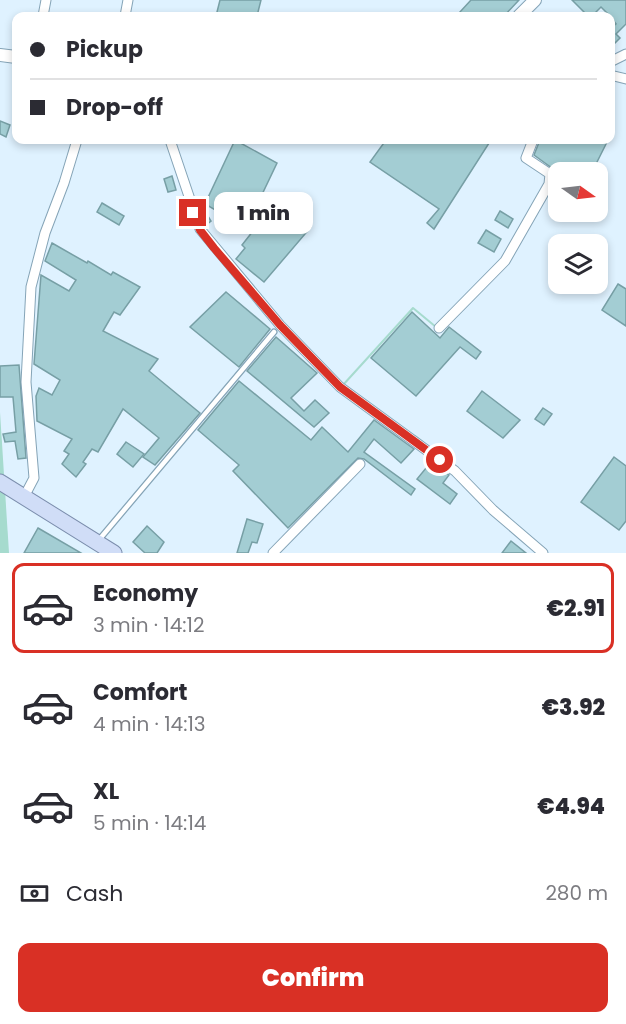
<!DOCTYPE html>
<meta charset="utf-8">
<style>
body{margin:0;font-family:Poppins,sans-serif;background:#f7f7f7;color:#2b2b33;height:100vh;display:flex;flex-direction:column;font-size:22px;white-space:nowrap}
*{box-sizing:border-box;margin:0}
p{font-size:20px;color:#7c7c81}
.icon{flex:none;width:33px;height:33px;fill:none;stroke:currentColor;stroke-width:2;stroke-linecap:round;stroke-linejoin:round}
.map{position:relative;height:553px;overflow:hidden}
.sheet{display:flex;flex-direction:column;background:#fff;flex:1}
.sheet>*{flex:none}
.hud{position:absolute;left:12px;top:12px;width:603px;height:132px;border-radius:12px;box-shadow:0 3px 9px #0003;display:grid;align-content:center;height:132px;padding:0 18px;background:#fff}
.needle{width:39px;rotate:104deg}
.controls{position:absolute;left:548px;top:162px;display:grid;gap:12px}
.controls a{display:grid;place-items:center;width:60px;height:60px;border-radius:12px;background:#fff;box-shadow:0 3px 9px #0003;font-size:30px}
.end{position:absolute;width:27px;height:27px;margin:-14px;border:8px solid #d93025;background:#fff;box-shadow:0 0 0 3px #fff}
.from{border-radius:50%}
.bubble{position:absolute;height:42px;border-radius:12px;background:#fff;box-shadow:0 3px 9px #0003;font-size:20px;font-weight:800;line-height:42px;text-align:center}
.hud b{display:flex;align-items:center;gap:21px;height:57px;font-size:22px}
.hud b+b{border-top:2px solid #e1e1e2}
.hud i{width:15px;height:15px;background:#2b2b33}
ul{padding:10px 0 0;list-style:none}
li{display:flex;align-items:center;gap:18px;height:90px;margin:0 12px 9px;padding:0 6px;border:3px solid transparent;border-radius:12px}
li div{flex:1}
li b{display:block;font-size:22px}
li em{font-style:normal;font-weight:800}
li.on{border-color:#d93025}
li>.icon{width:54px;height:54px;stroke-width:1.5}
.pay{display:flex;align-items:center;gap:15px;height:66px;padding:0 18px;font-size:22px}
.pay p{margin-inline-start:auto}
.button{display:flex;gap:12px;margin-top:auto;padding:12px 18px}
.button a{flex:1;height:69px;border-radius:12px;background:#d93025;color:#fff;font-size:24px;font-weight:800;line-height:69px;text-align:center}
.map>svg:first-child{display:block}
.water{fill:#a6dbce}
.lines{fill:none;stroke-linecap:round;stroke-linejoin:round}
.stream{stroke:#a6dbce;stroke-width:2}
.building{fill:#a3cdd3;stroke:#779fa5;stroke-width:1.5}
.service-casing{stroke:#85a4b7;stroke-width:7}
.minor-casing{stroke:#85a4b7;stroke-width:11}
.tertiary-casing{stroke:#85a4b7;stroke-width:14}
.primary-casing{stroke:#7c8ead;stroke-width:17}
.service{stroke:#fff;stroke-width:4.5}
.minor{stroke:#fff;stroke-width:9}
.tertiary{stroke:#fff;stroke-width:12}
.primary{stroke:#d0ddf7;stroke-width:15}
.route{stroke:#d93025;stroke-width:8}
</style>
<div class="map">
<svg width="626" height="553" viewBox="0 0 626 553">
<rect width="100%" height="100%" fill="#dff2ff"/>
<polygon class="water" points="0,412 9,553 0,553"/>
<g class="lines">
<g class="stream">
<polyline points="343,385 413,308 436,327"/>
<polyline points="415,436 423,442"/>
</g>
</g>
<g class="building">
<polygon points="220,0 261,0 257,16 216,16"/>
<polygon points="471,0 519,0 504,16 464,16 459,13"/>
<polygon points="572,0 626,0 626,24 616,34 620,38 610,48 610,29 616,24 610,16 601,7 592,16 588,16"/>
<polygon points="0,121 10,125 6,137 0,134"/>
<polygon points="235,140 277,163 246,228 205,204"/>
<polygon points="386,140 491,140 434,229 427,223 439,209 370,162"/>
<polygon points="540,140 608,140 592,172 556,171 534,155"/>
<polygon points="172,176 176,190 168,192 164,179"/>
<polygon points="274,200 311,227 264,282 236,259 245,248 242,245 253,231 248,229"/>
<polygon points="102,203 124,216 119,225 97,212"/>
<polygon points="203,208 211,221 206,225 201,212"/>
<polygon points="500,211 513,219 508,228 495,220"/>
<polygon points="486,230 501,239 494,252 478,243"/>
<polygon points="52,243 87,263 88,261 111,275 113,272 140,287 120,315 114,312 103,331 158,359 149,371 200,413 155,465 143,457 159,438 123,409 98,452 92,449 83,462 86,464 76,477 62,464 69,454 64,451 72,439 37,421 36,396 39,388 52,395 60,380 34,364 41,275 69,291 76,280 45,261"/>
<polygon points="618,284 626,289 626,326 602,310"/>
<polygon points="226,292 270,329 239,367 190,327"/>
<polygon points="412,312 440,338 449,327 481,352 476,359 460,347 416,396 371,358"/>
<polygon points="276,337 317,373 291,398 304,411 315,400 329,413 314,427 247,371"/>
<polygon points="19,365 26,458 18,459 15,441 5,442 3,434 16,432 13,397 0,397 0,366"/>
<polygon points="239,381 311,440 322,427 348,452 374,420 414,449 401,463 374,439 364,452 415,489 411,495 364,459 358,458 288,528 233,471 239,465 198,430"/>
<polygon points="482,391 520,420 503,438 467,411"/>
<polygon points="543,408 552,414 544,425 535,419"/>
<polygon points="126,442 144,454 133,467 117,454"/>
<polygon points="614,457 626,466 626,521 619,530 581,502"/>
<polygon points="431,462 449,475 443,483 457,494 450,504 417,479"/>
<polygon points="247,519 263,524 257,543 252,542 248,553 237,553"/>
<polygon points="147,526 164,542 157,553 145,553 133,542"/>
<polygon points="38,528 81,553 24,553"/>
<polygon points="511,541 526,553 502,553"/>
</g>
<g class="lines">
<defs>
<polyline id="service" points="98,541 274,332"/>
<g id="minor">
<polyline points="43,16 46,0"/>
<polyline points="125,16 128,0"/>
<polyline points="610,62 626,54"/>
<polyline points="610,75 626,79"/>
<polyline points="170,140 200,229 280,325 340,387 455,471 493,510 543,553"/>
<polyline points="439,328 505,261 549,184 550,174 526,158 533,140"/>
<polyline points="24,497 34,478 26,382 31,287 45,233 64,183 77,140"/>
<polyline points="273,553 360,464"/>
</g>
<g id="tertiary">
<polyline points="519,16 535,0"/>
<polyline points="0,55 16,57"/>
</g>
<polyline id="primary" points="0,482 114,553"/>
</defs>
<use href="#service" class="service-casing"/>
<use href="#minor" class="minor-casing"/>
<use href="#tertiary" class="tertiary-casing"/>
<use href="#primary" class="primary-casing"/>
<use href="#service" class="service"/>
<use href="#minor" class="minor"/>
<use href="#tertiary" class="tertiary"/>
<use href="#primary" class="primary"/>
</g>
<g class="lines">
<polyline class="route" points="193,213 200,230 214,248 280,325 340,387 440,460"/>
</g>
</svg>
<div class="controls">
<a><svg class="needle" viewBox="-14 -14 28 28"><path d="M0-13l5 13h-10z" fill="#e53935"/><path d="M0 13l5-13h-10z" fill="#7c7c81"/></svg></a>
<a><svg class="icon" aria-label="layers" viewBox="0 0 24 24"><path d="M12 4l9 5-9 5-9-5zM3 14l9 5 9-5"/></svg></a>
</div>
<i class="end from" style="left:440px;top:460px"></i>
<i class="end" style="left:193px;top:213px"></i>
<div class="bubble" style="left:214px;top:192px;width:99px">1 min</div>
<div class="hud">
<b><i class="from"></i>Pickup</b>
<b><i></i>Drop-off</b>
</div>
</div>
<section class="sheet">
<ul>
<li class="on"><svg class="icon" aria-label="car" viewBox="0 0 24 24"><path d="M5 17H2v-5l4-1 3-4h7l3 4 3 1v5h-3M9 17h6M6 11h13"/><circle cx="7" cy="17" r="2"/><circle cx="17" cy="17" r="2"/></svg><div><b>Economy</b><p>3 min · 14:12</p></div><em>€2.91</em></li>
<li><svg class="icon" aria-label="car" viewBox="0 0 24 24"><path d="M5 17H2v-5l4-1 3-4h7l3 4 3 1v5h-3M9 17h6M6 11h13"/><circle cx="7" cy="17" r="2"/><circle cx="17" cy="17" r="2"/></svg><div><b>Comfort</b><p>4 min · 14:13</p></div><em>€3.92</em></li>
<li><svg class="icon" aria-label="car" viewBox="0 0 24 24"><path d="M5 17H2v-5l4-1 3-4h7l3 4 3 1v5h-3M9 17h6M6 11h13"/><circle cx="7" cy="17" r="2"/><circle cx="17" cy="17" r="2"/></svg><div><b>XL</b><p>5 min · 14:14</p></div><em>€4.94</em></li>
</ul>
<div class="pay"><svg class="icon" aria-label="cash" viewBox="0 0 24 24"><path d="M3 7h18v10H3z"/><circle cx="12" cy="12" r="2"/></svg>Cash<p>280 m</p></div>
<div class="button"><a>Confirm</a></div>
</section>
